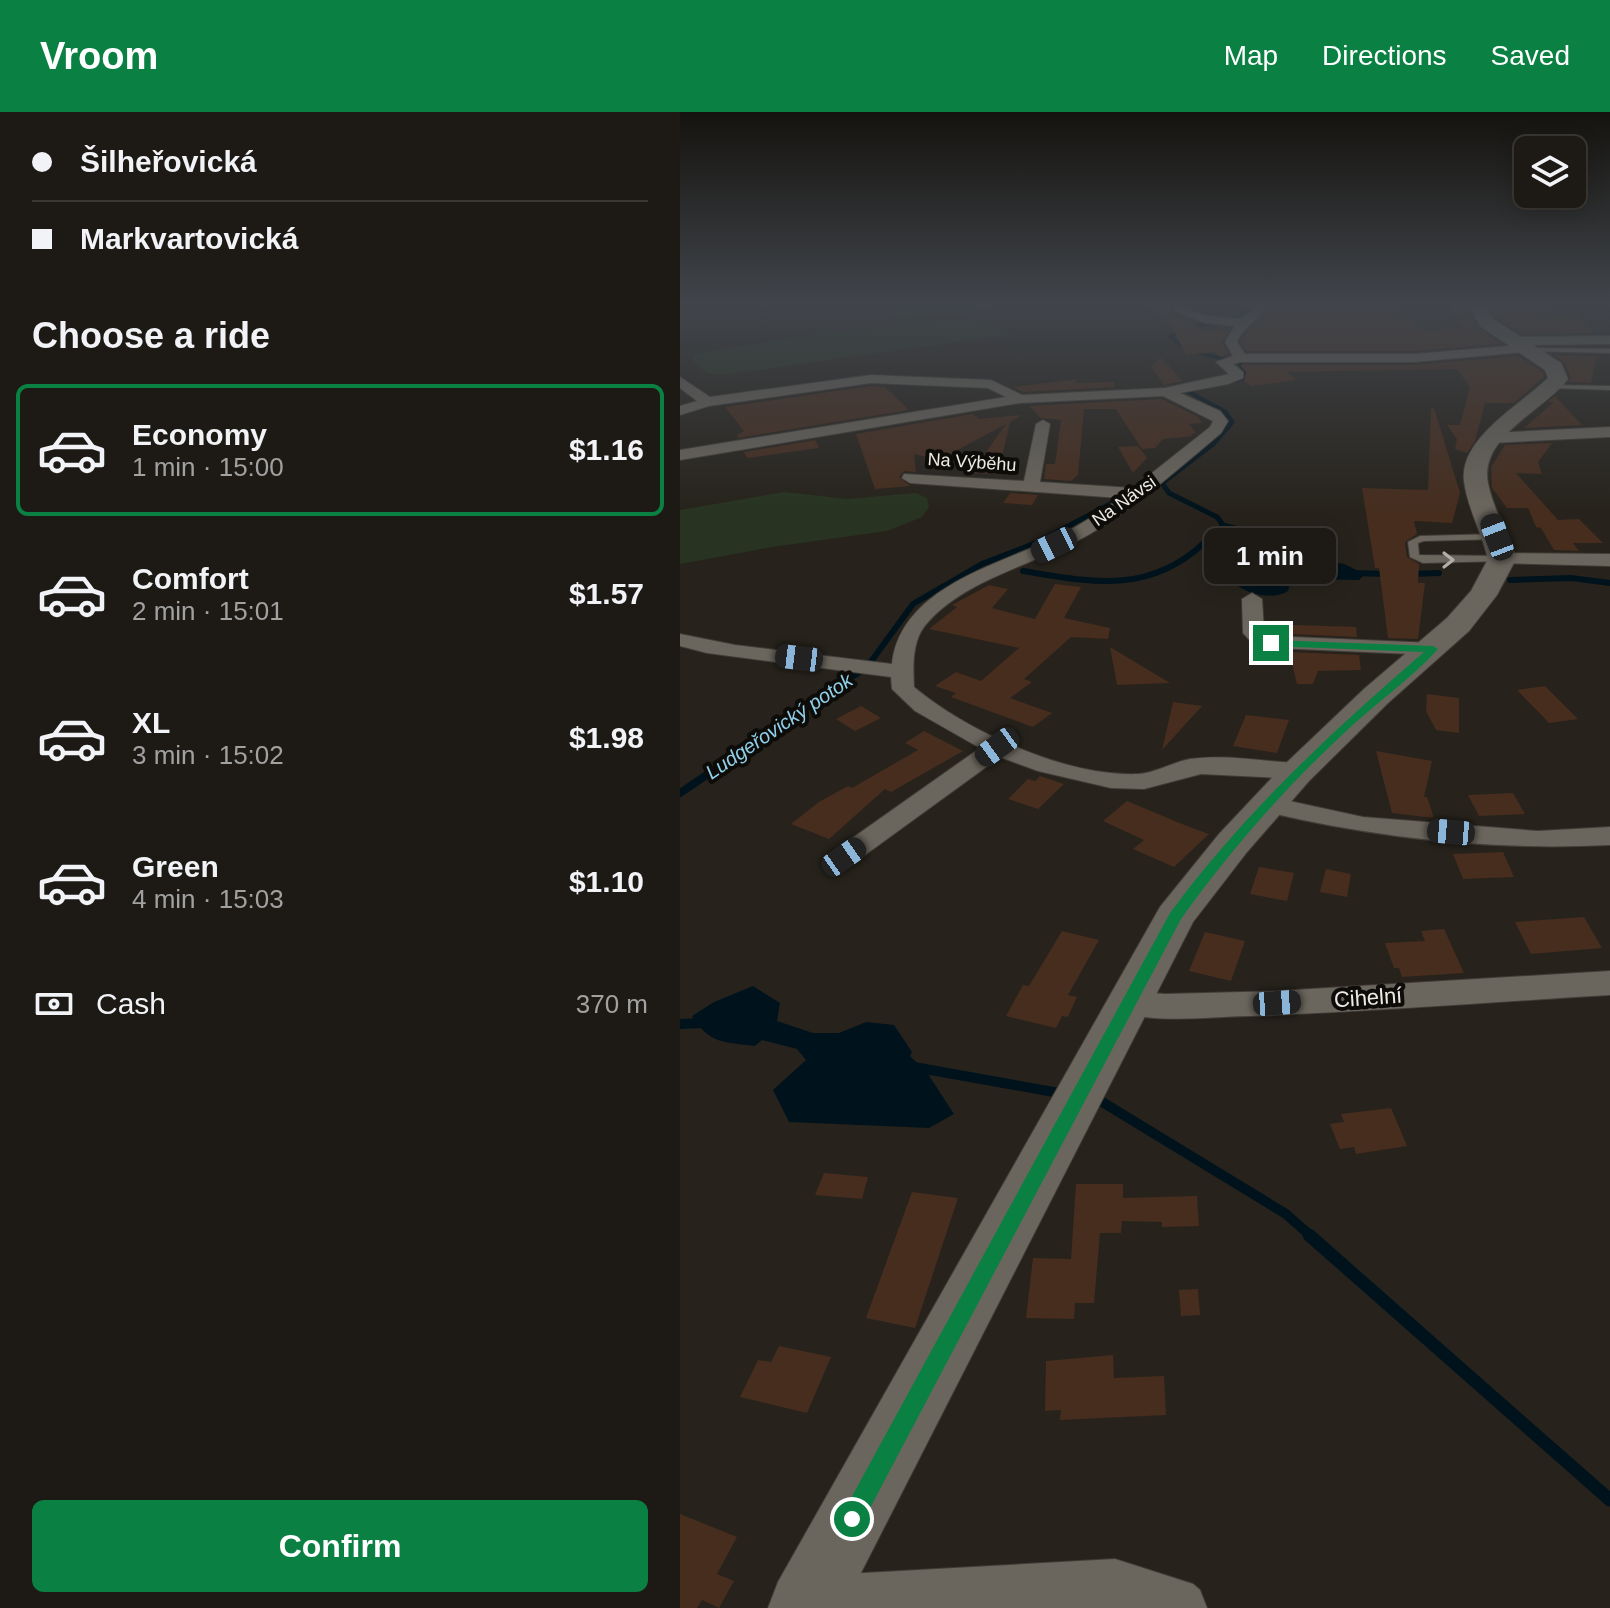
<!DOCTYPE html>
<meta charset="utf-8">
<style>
body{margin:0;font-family:Arial,sans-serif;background:#25231e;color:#f1f3f6;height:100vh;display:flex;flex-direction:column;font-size:30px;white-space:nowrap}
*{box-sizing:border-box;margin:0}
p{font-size:26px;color:#a0a1a0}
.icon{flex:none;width:44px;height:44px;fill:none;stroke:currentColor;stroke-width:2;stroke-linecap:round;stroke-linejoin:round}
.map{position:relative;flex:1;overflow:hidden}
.sheet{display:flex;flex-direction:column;background:#1d1a15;width:680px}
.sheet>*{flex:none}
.hud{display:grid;align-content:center;height:176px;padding:0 32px;background:#1d1a15}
.controls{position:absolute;left:834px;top:24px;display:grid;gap:16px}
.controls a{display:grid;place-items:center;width:72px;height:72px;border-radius:12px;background:#1d1a15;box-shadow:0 4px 20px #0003,0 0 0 2px #3b3834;font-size:40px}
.end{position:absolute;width:36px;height:36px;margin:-18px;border:10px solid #0b8043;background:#fff;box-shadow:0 0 0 4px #fff}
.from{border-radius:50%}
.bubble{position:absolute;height:56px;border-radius:12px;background:#1d1a15;box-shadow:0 4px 20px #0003,0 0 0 2px #3b3834;font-size:26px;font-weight:800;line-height:56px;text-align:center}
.car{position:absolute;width:24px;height:48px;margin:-24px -12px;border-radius:10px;box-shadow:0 0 6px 2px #0007;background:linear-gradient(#222 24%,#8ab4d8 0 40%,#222 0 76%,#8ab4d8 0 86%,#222 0)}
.hud b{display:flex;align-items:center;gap:28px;height:76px;font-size:30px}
.hud b+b{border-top:2px solid #3b3834}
.hud i{width:20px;height:20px;background:#f1f3f6}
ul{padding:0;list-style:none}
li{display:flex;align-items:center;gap:24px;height:132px;margin:0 16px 12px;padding:0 16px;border:4px solid transparent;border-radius:12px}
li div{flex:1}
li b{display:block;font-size:30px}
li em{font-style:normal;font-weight:800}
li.active{border-color:#0b8043}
li>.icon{width:72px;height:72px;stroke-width:1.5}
h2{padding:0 32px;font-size:36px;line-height:96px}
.pay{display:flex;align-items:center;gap:20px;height:88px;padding:0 32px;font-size:30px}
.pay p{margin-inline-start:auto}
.primary-button{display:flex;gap:16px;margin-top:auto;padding:16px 32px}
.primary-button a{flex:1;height:92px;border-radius:12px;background:#0b8043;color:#fff;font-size:32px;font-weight:800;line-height:92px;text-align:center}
header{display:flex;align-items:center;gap:48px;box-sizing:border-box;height:112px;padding:0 40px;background:#0b8043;color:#fff}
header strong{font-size:38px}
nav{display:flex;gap:44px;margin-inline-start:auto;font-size:28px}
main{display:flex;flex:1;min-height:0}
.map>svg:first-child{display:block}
.green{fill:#283421}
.water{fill:#00131c}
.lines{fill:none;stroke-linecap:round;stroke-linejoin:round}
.stream-far5{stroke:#00131c;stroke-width:4}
.stream-far4{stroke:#00131c;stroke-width:5}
.stream-far3{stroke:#00131c;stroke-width:6}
.stream-far2{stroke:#00131c;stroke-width:8}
.stream-far1{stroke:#00131c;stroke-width:10}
.stream{stroke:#00131c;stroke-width:13}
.building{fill:#462d1e}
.lane-casing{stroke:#413d37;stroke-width:2}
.street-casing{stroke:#413d37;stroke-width:2}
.secondary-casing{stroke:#413d37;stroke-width:2}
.lane{fill:#6b665d;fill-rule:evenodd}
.street{fill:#6b665d;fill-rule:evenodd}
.secondary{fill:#6b665d;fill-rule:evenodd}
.oneway{stroke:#b3afa8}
.route{fill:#0b8043}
.labels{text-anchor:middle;stroke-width:8;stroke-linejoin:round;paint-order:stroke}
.far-street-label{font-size:18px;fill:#eeebe6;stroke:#0e0c09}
.far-water-label{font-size:20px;font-style:italic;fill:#91d0eb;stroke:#0e0c09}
.street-label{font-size:22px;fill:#eeebe6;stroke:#0e0c09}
</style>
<header>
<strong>Vroom</strong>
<nav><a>Map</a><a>Directions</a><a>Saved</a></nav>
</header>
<main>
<section class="sheet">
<div class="hud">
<b><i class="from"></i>Šilheřovická</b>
<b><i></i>Markvartovická</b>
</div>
<h2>Choose a ride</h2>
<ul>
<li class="active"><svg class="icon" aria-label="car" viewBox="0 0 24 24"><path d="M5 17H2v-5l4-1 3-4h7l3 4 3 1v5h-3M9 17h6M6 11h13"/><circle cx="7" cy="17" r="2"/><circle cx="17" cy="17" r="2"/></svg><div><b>Economy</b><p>1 min · 15:00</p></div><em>$1.16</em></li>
<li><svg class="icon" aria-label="car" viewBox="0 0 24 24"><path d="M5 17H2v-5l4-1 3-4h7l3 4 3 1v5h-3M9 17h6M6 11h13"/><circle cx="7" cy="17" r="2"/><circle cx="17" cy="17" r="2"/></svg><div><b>Comfort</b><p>2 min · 15:01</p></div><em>$1.57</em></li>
<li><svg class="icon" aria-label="car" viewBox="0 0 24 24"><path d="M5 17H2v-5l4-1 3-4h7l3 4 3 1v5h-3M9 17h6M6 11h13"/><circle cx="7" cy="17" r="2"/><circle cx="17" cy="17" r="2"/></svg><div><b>XL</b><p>3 min · 15:02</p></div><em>$1.98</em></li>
<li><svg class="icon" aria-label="car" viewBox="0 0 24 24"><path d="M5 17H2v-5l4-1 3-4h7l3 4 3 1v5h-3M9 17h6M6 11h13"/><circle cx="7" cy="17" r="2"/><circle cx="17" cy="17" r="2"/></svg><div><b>Green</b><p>4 min · 15:03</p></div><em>$1.10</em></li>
</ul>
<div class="pay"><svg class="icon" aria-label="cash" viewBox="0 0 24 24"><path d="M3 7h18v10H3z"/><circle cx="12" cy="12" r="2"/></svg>Cash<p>370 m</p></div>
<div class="primary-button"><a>Confirm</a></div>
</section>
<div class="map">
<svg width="930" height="1496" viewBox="0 0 930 1496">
<rect width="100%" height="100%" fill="#27231c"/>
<g class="green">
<polygon points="201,190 293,190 297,197 280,203 218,208"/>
<polygon points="287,207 333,222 43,263 28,262 12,248 14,242 128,223"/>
<polygon points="104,380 167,387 236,381 247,386 249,395 242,405 207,419 92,435 0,452 0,398"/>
</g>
<g class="water">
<path d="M584 440 664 452 685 462 679 468 618 467 610 470 608 479C592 489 567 482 554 471Z"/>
<path d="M73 874 100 891 97 909 133 921H159L186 910 214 913 232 940 230 944 248 962 274 1002 249 1016 109 1010 93 978 126 948 117 937 82 928 75 934C44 930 29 932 12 904L34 890Z"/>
</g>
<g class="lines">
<g class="stream-far5">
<polyline points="551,207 573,196 571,190"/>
<polyline points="537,210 506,215 490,225 508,238 545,247"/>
<polyline points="552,269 568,265 558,249"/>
<polyline points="516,277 507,279 540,297"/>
</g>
<g class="stream-far4">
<polyline points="536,295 545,300 552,310 533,332 482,371 489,381 537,405 543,413 580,423 593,434"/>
<polyline points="350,434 432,391"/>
<polyline points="520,434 543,413"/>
</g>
<g class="stream-far3">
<polyline points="591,432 607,445"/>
<path d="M343 459C411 470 467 483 523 432"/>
<polyline points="674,461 708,462"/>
<polyline points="730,462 759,461"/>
<polyline points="830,468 891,466 930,471"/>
<polyline points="107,609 187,555 233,492 302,452 354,432"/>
</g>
<polyline class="stream-far2" points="0,681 110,607"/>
<g class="stream-far1">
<polyline points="0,912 24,911"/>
<polyline points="234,955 379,981"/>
<polyline points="419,988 606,1102 632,1125"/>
</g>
<polyline class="stream" points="629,1123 930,1388"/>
</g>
<g class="building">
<polygon points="460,190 488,190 495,203 518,212 515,218 548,219 542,231 549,242 540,245 536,240 506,243 489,210"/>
<polygon points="710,190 720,205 730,205 740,219 781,216 769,190 784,190 797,215 821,232 734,239 567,239 560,230 586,196 591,195 640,196 638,191"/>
<polygon points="806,190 868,190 875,202 897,202 914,221 842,222 815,205"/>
<polygon points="874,243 917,244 911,271 889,270 891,266 884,250"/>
<polygon points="838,244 863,260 864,265 834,291 805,291 795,329 787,341 775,337 777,327 767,313 780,313 790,275 777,257 606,260 618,268 571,274 564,269 566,260 560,253 734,253"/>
<polygon points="481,246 503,269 484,273 471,255"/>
<polygon points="398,267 395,271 434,270 435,275 343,280 333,275"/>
<polygon points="191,274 205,275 229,298 58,326 57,323 64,319 45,295"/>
<polygon points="875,284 902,313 844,316 874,290 868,290"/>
<polygon points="482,287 518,305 522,311 509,312 516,321 511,322 513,324 483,327 475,336 462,337 436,297 404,297 398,363 391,369 364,367 366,352 375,352 381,308 361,306 349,294"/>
<polygon points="754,296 780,381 772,411 734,409 737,422 725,430 727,445 739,452 738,471 745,471 738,527 708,526 699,456 695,456 682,376 748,378 751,297"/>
<polygon points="293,302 299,307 342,303 330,310 318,362 291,361 326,312 259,348 234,342 236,360 224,359 219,365 230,374 195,377 176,322"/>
<polygon points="135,328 139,336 67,346 64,340"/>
<polygon points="872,331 858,350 862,362 836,361 878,408 899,407 923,431 893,431 899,439 874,438 861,416 856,415 848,396 827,396 812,376 811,355 825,333"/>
<polygon points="458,334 467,346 453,361 438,335"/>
<polygon points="330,381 358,383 352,393 323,391"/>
<polygon points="375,472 401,475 384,506 430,516 428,527 391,525 344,567 352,570 330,586 372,601 353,615 271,585 276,581 255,574 276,560 301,569 339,536 249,517 277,495 272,493 309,473 328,477 312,496 355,507"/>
<polygon points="616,513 676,515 677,525 608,522 607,514"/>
<polygon points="430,535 490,571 437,573"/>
<polygon points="609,540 679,543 681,558 638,559 633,572 617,572"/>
<polygon points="865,574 898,607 869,611 837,578"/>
<polygon points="747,582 779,586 779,621 756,618 746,599"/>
<polygon points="493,590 522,594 482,638"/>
<polygon points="181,594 201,606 175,619 156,607"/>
<polygon points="566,603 609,608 597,641 553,634"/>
<polygon points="244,619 283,639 211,680 205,677 149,727 111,712 139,690 168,674 172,676 238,638 225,631"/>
<polygon points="696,639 752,649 744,685 747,685 754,706 712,701"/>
<polygon points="360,664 384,672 358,697 328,687 348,667 355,669"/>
<polygon points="833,681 845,702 799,704 788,683"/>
<polygon points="447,689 507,714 529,722 494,755 453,737 464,728 423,709"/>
<polygon points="823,740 834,765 783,767 773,742"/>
<polygon points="579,755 614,761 607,789 570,782"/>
<polygon points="646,757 671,762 667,785 640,780"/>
<polygon points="904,805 922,836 851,842 835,810"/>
<polygon points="764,817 784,861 722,865 719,856 714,856 705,831 745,829 741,819"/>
<polygon points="382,819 419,828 388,883 397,885 388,905 382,904 376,916 326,904 343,873 349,874"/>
<polygon points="525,820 565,829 551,869 509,859"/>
<polygon points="711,996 727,1034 676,1042 674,1035 660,1037 650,1012 664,1010 661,1002"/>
<polygon points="144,1061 188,1065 182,1087 135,1083"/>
<polygon points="396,1072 443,1072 443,1086 517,1084 519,1114 482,1115 482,1110 442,1109 441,1121 420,1121 414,1191 395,1191 394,1207 346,1206 353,1146 391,1147"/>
<polygon points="232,1080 278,1086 235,1216 186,1206"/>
<polygon points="518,1177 520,1203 501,1204 499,1178"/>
<polygon points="99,1234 151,1245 127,1301 60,1285 78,1248 91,1250"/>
<polygon points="433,1243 434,1266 484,1264 486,1303 380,1308 381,1298 365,1299 366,1249"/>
<polygon points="0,1402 57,1425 37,1462 54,1469 39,1496 22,1488 17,1496 0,1496"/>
</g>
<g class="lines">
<defs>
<g id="lane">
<polygon points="849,236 930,237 930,241 847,239"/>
<polygon points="872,273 930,274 930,278 870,276"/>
<polygon points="817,422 822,425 820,427 744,429 738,431 739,443 822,444 827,447 825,449 743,451 730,445 728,430 740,424"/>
</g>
<g id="street">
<polygon points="291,190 305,190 309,194 303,197"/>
<path d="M491 190H503L505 196 527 204 562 207 572 198V190H584C584 208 563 213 557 230L565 242H734L840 233 829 229 835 225 930 224V232L846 233 851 236 845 240 734 250H561L553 252 563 260V266L548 272 500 281 540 299 548 309 541 321C498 357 458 393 410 422 360 451 280 468 244 515 232 531 233 556 234 575 288 620 387 665 458 662 476 661 493 650 510 647 546 642 584 650 620 651L629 654 633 659 629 664 620 667 521 662 464 677 431 676 358 659 320 645 174 751 164 754 154 751 150 745 154 739 300 636 235 599 212 577 211 565 27 541 0 534V522L55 533 212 552C220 477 314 454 372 427 396 416 419 401 440 386L230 371 222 366 224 362 344 369 356 312 363 308 370 312 360 370 453 376 530 315 533 309 483 284 340 291 0 348V338L326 285 308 276 191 271 29 294 0 303V294L17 289 0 276V265L30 285 191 263 311 268 342 283 485 276 549 262 536 250 553 244 545 230 555 214 525 211 496 200Z"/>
<polygon points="930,315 930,325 811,331 803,326 811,321"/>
<polygon points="822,441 930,442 930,454 815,451 813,447 815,443"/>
<polygon points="572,481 582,487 584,519 590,524 753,531 764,537 753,543 576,535 563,521 562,487"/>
<path d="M587 684 683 705 858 719 930 715V733C812 739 693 726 578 698L574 692 578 686Z"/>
<path d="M930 859V883C810 890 689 900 569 904 526 905 476 912 435 899L430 891 435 883 446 879 485 882 597 879Z"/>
<polygon points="435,1447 513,1472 520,1478 527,1496 107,1496 104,1489 111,1471 129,1464"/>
</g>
<path id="secondary" d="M787 190H803L813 207 881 251 888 267C865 298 799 324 808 371 813 397 828 421 836 447L817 483 789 519 708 591 629 669 567 740 513 810 163 1496H88L98 1470 480 795 539 722 603 654 684 577 767 506 791 479 808 447C802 421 787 395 784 369 779 326 842 292 868 266L865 258 800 214Z"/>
</defs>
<use href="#lane" class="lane-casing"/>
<use href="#street" class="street-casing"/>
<use href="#secondary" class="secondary-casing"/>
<use href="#lane" class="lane"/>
<use href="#street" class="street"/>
<use href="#secondary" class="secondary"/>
</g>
<defs><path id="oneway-chevron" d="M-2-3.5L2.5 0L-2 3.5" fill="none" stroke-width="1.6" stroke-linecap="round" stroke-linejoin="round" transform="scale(2)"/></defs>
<use class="oneway" href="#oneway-chevron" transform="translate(768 448)"/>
<linearGradient id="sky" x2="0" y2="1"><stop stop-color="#15130f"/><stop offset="0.48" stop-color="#41454b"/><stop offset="1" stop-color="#41454b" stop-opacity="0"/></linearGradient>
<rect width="930" height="399" fill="url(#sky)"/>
<path class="route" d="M591 528 753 534 758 537C729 569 693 593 662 623 602 679 549 740 501 807L180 1415 172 1418 164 1415 161 1407 164 1399 490 801C563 702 651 620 744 540L587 534 586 531Z"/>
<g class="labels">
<g class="far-street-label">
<text transform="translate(292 350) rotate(4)" y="6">Na Výběhu</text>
<text transform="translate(444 389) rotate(-35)" y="6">Na Návsi</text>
</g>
<g class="far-water-label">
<text transform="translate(99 614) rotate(-34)" y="7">Ludgeřovický potok</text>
</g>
<g class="street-label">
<text transform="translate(688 885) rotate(-4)" y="8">Cihelní</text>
</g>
</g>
</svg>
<div class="controls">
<a><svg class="icon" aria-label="layers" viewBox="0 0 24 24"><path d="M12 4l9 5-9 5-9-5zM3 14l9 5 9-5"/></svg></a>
</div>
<i class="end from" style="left:172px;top:1407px"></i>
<i class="end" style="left:591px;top:531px"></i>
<div class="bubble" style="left:524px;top:416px;width:132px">1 min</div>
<i class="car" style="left:817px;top:425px;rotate:339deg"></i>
<i class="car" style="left:374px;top:433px;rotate:244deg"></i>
<i class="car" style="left:119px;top:546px;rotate:277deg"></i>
<i class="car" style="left:317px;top:635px;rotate:234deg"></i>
<i class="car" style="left:771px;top:720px;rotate:275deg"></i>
<i class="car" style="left:164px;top:745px;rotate:55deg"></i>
<i class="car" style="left:597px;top:891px;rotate:86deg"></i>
</div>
</main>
